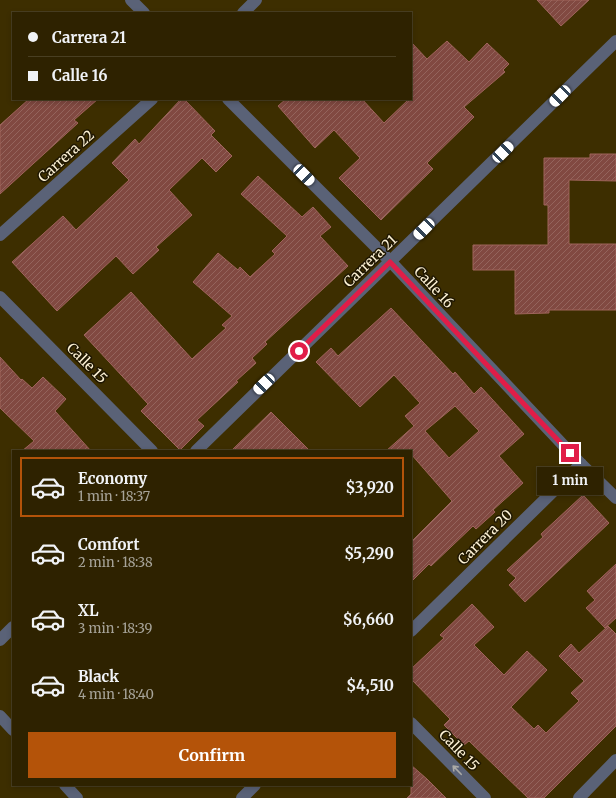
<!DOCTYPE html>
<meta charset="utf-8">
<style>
body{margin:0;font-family:Merriweather,serif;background:#362a0a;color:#f1f3f6;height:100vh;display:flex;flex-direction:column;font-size:15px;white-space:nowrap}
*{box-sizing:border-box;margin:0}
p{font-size:13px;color:#a7a499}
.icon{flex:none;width:22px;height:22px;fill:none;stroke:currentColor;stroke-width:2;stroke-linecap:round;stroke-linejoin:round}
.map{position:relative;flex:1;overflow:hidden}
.panel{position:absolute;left:12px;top:450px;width:400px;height:336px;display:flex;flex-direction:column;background:#2e2200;border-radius:0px;box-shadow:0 2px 6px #0003,0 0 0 1px #493f22}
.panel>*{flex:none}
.hud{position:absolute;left:12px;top:12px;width:400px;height:88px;border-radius:0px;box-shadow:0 2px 6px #0003,0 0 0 1px #493f22;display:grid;align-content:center;height:88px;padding:0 16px;background:#2e2200}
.end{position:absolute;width:18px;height:18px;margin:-9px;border:5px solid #e11d48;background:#fff;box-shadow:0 0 0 2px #fff}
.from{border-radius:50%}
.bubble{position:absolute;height:28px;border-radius:0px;background:#2e2200;box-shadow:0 2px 6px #0003,0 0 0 1px #493f22;font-size:13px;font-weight:700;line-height:28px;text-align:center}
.car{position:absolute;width:12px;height:24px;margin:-12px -6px;border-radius:5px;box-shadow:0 0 3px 1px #0007;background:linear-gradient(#fff 24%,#345 0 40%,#fff 0 76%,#345 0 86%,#fff 0)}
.hud b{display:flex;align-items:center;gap:14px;height:38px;font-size:15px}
.hud b+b{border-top:1px solid #493f22}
.hud i{width:10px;height:10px;background:#f1f3f6}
ul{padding:7px 0 0;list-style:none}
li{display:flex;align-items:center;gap:12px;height:60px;margin:0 8px 6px;padding:0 8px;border:2px solid transparent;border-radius:0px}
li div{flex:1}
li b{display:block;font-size:15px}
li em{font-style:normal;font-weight:700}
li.active{border-color:#b45309}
li>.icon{width:36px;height:36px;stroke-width:1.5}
.primary-button{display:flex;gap:8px;margin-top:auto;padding:8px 16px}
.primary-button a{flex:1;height:46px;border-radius:0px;background:#b45309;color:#fff;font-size:16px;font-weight:700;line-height:46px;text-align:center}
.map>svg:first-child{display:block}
.building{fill:url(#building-hatch);stroke:#9f645b;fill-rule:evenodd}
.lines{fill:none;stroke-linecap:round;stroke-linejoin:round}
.street{stroke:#5a6277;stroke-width:12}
.oneway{stroke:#abaaa6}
.route{stroke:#e11d48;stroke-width:5}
.labels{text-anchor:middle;stroke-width:3;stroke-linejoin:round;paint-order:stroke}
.street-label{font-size:14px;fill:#fcf1d4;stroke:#1f1702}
</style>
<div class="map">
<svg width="616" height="798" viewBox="0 0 616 798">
<defs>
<pattern id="building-hatch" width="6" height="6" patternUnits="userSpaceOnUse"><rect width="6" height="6" fill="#814941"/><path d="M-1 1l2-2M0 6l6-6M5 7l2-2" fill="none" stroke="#94645c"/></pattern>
</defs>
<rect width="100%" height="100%" fill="#3d2e00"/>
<g class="building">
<polygon points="537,0 589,0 561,26"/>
<polygon points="447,41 469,62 487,43 509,64 503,70 505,72 464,107 474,117 427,163 433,169 381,220 339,178 360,158 334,130 315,148 278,106 286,99 362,99 384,123 409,99 411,99 411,42 427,59"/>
<polygon points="29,99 98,99 74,120 78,123 0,194 0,125"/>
<polygon points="181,99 184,99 215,131 211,135 232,156 216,172 202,158 169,190 192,215 156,247 159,250 133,274 116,256 57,311 12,262 63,216 76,230 129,180 112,163 135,139 139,144"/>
<polygon points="590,154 616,154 616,181 569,180 569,244 616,244 616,310 549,310 549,313 515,314 515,270 473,270 473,245 548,245 548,205 544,205 544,158 590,158"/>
<polygon points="258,176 302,217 313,207 331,227 320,236 348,266 265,342 267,344 252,358 256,363 236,381 238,382 197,420 204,426 180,450 141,411 148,404 84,335 131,292 192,359 226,328 222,325 232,316 193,282 218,253 238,270 240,267 250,277 275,254 272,251 287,236 241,194"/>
<path d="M391 308 453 374 455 372 474 394 481 387 524 434 499 456 523 483 493 510 495 512 476 529 473 526 431 566 429 564 411 582V542L452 501 411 454V451H386L414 426 405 416 420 403 394 375 360 407 316 362 331 348 338 356ZM455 406 479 431 449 458 425 431Z"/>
<polygon points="0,357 21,380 22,379 32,388 43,377 66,399 55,411 91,451 22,451 34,441 0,408"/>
<polygon points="271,412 310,451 231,451"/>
<polygon points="583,495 609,523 525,602 509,585 516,578 507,570 543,537 541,534"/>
<polygon points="616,564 616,618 605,628 586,608 595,600 587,591"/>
<polygon points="472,604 494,627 474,645 504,675 527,651 547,670 511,707 534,729 538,725 546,733 579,701 571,693 584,681 559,656 571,644 579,653 608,626 616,634 616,726 544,798 528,798 469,741 464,745 444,725 450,719 411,679 411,669 444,638 440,635"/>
<polygon points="411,765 427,779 446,798 407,798 411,794"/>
</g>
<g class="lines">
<g class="street">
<polyline points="131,0 144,13"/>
<polyline points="243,13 256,0"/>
<polyline points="228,99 391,262 581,464 616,498"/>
<polyline points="0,235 152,99"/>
<polyline points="0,297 152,451"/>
<polyline points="196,451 616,41"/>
<polyline points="411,631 581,464"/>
<polyline points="0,640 13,627"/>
<polyline points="0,716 13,730"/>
<polyline points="411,723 485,798"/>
<polyline points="65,785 77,798"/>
<polyline points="242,798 255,785"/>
<polyline points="579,798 616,760"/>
</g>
</g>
<defs><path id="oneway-shaft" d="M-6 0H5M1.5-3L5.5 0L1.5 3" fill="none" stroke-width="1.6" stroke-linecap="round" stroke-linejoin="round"/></defs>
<use class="oneway" href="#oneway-shaft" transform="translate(457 770) rotate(-134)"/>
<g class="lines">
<polyline class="route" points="299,351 390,262 570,453"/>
</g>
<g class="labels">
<g class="street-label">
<text transform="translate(66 156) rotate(-42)" y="5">Carrera 22</text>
<text transform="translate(370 261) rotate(-44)" y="5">Carrera 21</text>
<text transform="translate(434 287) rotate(47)" y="5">Calle 16</text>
<text transform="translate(87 363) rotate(45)" y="5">Calle 15</text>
<text transform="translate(485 537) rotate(-45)" y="5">Carrera 20</text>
<text transform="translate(459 750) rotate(46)" y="5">Calle 15</text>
</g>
</g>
</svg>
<i class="end from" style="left:299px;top:351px"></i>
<i class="end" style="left:570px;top:453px"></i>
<div class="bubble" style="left:537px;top:467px;width:66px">1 min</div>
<i class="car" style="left:560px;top:96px;rotate:225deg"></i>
<i class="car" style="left:503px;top:152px;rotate:45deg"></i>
<i class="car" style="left:304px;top:175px;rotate:135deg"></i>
<i class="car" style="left:424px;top:229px;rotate:225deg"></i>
<i class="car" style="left:264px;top:384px;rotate:226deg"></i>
<div class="hud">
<b><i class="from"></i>Carrera 21</b>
<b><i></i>Calle 16</b>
</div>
<section class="panel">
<ul>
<li class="active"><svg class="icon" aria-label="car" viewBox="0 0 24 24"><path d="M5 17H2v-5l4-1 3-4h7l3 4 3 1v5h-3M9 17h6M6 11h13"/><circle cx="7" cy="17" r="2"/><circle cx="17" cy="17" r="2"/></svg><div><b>Economy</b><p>1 min · 18:37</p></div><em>$3,920</em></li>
<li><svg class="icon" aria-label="car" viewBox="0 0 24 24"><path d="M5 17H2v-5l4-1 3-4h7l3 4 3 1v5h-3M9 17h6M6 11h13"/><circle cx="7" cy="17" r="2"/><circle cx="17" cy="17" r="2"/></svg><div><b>Comfort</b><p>2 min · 18:38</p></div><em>$5,290</em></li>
<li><svg class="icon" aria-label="car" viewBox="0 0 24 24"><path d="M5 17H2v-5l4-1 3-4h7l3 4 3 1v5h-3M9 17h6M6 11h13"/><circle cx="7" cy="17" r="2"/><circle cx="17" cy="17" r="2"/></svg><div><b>XL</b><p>3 min · 18:39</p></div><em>$6,660</em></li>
<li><svg class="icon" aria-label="car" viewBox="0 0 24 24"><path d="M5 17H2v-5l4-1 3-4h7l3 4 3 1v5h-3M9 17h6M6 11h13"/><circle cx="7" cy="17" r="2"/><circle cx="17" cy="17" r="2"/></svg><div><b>Black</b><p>4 min · 18:40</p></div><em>$4,510</em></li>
</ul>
<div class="primary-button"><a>Confirm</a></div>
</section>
</div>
